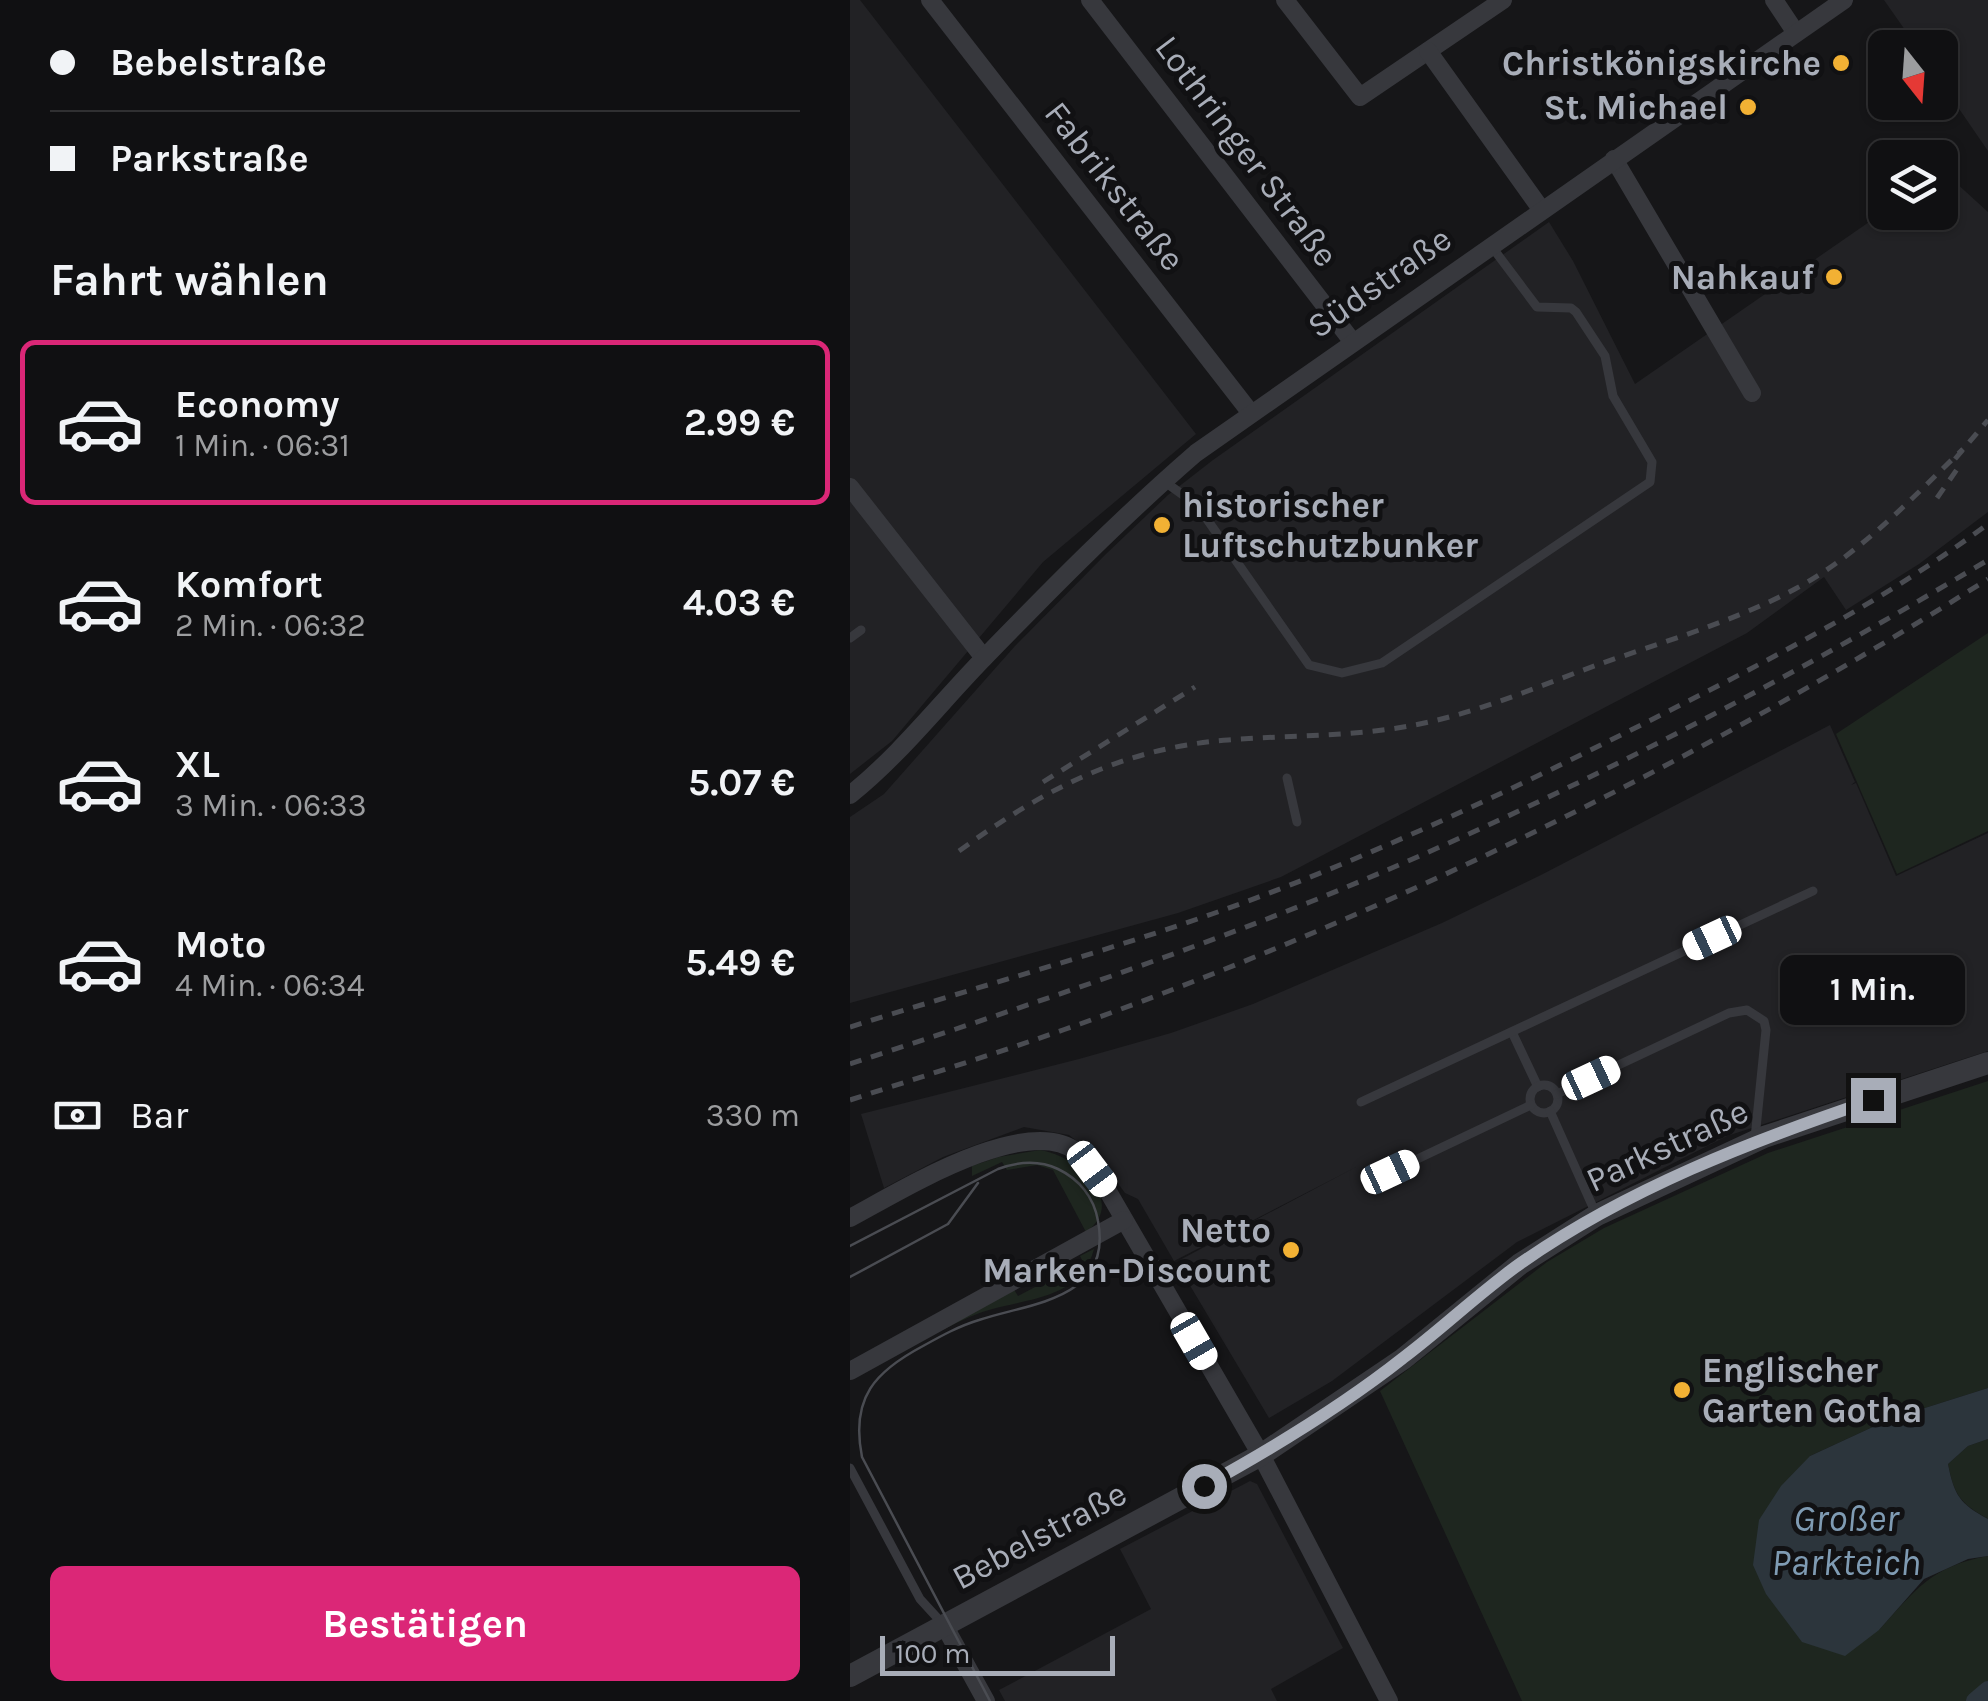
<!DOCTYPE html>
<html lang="de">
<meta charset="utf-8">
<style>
body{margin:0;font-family:Karla,sans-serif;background:#19191b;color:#f1f3f6;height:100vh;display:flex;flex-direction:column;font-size:38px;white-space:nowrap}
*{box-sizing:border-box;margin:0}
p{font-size:32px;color:#9c9d9f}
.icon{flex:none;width:55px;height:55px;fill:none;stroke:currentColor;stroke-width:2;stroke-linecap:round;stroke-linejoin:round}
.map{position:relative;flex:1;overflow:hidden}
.side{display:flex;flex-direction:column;background:#101012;width:850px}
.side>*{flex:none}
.top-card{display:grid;align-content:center;height:220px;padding:0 50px;background:#101012}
.needle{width:65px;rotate:163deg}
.controls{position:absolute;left:1018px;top:30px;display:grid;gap:20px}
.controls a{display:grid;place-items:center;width:90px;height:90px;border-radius:15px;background:#101012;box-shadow:0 2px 8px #0004,0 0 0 2px #303032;font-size:50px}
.scale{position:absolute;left:30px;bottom:25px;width:235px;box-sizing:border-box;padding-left:10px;border:5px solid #a8adb8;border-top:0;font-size:28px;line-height:35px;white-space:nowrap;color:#a8adb8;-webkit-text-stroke:8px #111113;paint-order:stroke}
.end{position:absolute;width:45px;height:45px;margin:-22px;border:12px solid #a8adb8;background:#111;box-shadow:0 0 0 5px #111}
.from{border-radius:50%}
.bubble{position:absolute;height:70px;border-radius:15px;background:#101012;box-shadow:0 2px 8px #0004,0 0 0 2px #303032;font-size:32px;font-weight:700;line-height:70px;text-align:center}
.car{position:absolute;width:30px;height:60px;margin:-30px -15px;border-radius:12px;box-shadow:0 0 8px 2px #0007;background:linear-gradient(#fff 24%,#345 0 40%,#fff 0 76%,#345 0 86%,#fff 0)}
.top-card b{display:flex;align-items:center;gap:35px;height:95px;font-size:38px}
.top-card b+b{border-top:2px solid #303032}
.top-card i{width:25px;height:25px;background:#f1f3f6}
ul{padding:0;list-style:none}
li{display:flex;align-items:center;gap:30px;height:165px;margin:0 20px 15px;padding:0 30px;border:5px solid transparent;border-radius:15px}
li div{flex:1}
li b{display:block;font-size:38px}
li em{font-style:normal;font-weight:700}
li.active{border-color:#db2777}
li>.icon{width:90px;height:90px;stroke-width:1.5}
h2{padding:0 50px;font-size:45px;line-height:120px}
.pay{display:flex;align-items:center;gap:25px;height:110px;padding:0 50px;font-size:38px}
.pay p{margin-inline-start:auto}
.action{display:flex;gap:20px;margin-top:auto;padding:20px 50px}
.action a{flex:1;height:115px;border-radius:15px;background:#db2777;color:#fff;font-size:40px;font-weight:700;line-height:115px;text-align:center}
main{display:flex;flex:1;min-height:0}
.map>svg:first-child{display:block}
.built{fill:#222225}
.green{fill:#1e261f}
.water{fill:#2c353c}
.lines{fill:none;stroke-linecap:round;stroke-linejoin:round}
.canal{stroke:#2c353c;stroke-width:18}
.service{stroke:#37383d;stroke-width:9}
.minor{stroke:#37383d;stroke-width:18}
.tertiary{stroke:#37383d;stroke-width:22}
.tram{stroke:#4a4c52;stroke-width:2.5}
.rail{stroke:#4a4c52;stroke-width:5;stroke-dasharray:12 10;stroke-linecap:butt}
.route{stroke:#a8adb8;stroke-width:12}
.poi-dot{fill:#f2b134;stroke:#111113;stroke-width:4}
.labels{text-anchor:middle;stroke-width:10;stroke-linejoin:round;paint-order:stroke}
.poi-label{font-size:35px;font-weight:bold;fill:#a8adb8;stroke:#111113;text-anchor:end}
.street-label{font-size:35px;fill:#a8adb8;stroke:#111113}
.water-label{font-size:38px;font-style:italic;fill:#7f9bb3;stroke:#111113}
</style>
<main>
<section class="side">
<div class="top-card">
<b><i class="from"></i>Bebelstraße</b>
<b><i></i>Parkstraße</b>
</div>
<h2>Fahrt wählen</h2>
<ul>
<li class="active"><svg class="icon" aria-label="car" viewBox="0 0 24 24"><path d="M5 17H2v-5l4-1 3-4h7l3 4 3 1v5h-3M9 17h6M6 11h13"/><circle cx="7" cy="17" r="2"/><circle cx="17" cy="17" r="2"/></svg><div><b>Economy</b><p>1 Min. · 06:31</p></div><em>2.99 €</em></li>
<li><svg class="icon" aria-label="car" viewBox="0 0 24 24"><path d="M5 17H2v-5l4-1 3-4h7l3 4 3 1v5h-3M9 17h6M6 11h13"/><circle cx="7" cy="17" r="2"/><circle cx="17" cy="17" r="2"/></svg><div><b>Komfort</b><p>2 Min. · 06:32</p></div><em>4.03 €</em></li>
<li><svg class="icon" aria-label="car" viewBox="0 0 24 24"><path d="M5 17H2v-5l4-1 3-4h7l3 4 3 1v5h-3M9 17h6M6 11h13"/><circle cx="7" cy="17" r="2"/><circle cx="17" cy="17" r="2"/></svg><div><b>XL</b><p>3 Min. · 06:33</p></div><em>5.07 €</em></li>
<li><svg class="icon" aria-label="car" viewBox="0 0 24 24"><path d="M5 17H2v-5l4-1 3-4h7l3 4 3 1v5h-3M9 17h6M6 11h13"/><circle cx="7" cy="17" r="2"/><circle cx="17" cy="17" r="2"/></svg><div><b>Moto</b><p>4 Min. · 06:34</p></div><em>5.49 €</em></li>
</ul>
<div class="pay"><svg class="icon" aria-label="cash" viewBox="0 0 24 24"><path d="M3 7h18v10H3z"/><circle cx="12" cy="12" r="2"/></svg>Bar<p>330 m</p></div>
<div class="action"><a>Bestätigen</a></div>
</section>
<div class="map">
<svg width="1138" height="1701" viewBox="0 0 1138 1701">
<rect width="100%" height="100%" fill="#161618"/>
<g class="built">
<polygon points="0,0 10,0 346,434 193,562 42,741 0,774"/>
<polygon points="1034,0 1138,0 1138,151 1090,81 1090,48 1067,47"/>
<polygon points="1093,171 1138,212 1138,512 1069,564 996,610 974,577 897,633 431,877 328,913 0,1003 0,817 34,794 165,646 256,554 318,495 363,460 699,222 723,261 785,384 1035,211 1090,212 1090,173"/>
<polygon points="980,725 1005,782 1001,785 1006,783 1046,876 1138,833 1138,1051 877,1136 667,1242 482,1381 419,1418 326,1262 508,1166 324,1261 288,1199 275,1193 251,1160 219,1135 174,1127 93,1157 34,1188 11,1114 229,1059 321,1033 403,1004 592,923 691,875"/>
<polygon points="400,1481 407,1484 493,1648 421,1689 427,1701 155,1701 149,1690 301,1609 270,1549"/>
</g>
<g class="green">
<polygon points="1138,633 1138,831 1047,874 986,734"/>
<path d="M1138 1081V1388L1040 1419 960 1456 1029 1630C1065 1590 1082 1566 1138 1556V1701H672L530 1391 697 1262 754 1228 918 1153Z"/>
<path d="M190 1150C225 1155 279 1201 236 1232L203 1170 187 1165 157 1170 152 1162 122 1176V1166L149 1157Z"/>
<path d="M244 1249C231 1298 180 1298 139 1310 121 1315 105 1324 88 1332L163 1288 168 1296 233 1262 230 1256Z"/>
<path d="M1138 1439V1519C1110 1503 1104 1495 1098 1464L1118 1446Z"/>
</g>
<path class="water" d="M1138 1388V1439L1118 1446 1098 1464C1104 1495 1110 1504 1138 1519V1556L1118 1559 1074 1579 1029 1630 995 1656 952 1642 916 1594 903 1565 909 1520 931 1486 960 1456 1040 1419Z"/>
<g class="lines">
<polyline class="canal" points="1125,1701 1138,1690"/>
<g class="service">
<polyline points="315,482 347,505 459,665 492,673 532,663 800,482 802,462 763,396 755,356 726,312 721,308 687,307 642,247"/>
<polyline points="0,638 11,630"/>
<polyline points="437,778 447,822"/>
<polyline points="662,1032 688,1087"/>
<circle cx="694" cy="1099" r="14"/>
<polyline points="707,1094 879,1013 897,1010 914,1021 916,1030 905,1138"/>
<polyline points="511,1102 963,891"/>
<polyline points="700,1111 746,1214"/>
<polyline points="540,1172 681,1105"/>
<polyline points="0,1468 70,1599 92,1623"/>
</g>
<g class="minor">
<polyline points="80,0 400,412"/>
<polyline points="240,0 502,341"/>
<polyline points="435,0 510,97 653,0"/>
<polyline points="924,0 946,33"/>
<polyline points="578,51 691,209"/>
<polyline points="764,159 902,393"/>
<polyline points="0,487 134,658"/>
<path d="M0 795C51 754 90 703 135 657 203 587 272 517 346 453L994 0"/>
<path d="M0 1218C49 1192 176 1112 227 1152 239 1161 247 1176 256 1188L411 1455 539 1701"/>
<polyline points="0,1371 274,1220"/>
<polyline points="94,1625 136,1701"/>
</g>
<polyline class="tertiary" points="0,1676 411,1455 553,1359 670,1264 747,1215 914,1137 1138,1063"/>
<g class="tram">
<path d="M0 1246 148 1169C167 1162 189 1160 208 1169 229 1179 244 1197 248 1221 263 1300 180 1303 129 1320 109 1326 91 1336 73 1346 26 1371 0 1397 12 1457L140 1701"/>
<polyline points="0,1277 98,1224 128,1183"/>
</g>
<g class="rail">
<polyline points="1105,459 1138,420"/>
<polyline points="1087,498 1110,465"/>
<polyline points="193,782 345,687"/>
<path d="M109 851C193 790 272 748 378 740 439 735 499 737 559 726 623 715 686 687 747 665 812 642 883 622 945 589 1009 555 1061 499 1113 449"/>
<path d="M0 1027C120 989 242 956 362 914 510 862 651 795 791 725 910 665 1030 604 1138 524"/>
<path d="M0 1064C158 1012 316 960 470 898 701 804 924 688 1138 560"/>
<path d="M0 1100C77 1075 154 1051 230 1024 545 911 855 758 1138 579"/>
</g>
</g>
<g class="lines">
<path class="route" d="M354 1486C423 1448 491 1407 553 1358 593 1328 630 1292 671 1263 777 1189 901 1141 1023 1100"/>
</g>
<g class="poi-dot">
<circle cx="991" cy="63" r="10"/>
<circle cx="898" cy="107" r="10"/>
<circle cx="984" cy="277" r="10"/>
<circle cx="312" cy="525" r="10"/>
<circle cx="441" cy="1250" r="10"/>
<circle cx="832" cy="1390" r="10"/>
</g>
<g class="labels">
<g class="poi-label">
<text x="971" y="75">Christkönigskirche</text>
<text x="878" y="119">St. Michael</text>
<text x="964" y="289">Nahkauf</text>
<text x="332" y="517" text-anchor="start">historischer<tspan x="332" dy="40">Luftschutzbunker</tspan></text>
<text x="421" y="1242">Netto<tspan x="421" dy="40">Marken-Discount</tspan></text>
<text x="852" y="1382" text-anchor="start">Englischer<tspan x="852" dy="40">Garten Gotha</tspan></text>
</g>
<g class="street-label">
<text transform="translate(397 151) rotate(53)" y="12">Lothringer Straße</text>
<text transform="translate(265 186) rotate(52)" y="12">Fabrikstraße</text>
<text transform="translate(529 282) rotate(-35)" y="12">Südstraße</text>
<text transform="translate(817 1145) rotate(-25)" y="12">Parkstraße</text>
<text transform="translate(189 1535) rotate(-28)" y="12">Bebelstraße</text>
</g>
<g class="water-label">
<text x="996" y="1531">Großer<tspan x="996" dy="44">Parkteich</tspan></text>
</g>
</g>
</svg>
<div class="controls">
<a><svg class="needle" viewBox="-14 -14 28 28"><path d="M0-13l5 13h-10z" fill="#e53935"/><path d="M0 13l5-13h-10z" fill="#9c9d9f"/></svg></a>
<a><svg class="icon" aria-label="layers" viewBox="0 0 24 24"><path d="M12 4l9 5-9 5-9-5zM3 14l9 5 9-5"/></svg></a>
</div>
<div class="scale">100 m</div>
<i class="end from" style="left:354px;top:1486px"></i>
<i class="end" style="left:1023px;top:1100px"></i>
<div class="bubble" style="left:930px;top:955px;width:185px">1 Min.</div>
<i class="car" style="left:862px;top:938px;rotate:245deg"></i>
<i class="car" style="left:741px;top:1078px;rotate:65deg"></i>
<i class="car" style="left:242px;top:1169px;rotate:143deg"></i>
<i class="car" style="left:540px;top:1172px;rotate:65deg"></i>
<i class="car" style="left:344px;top:1341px;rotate:150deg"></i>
</div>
</main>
